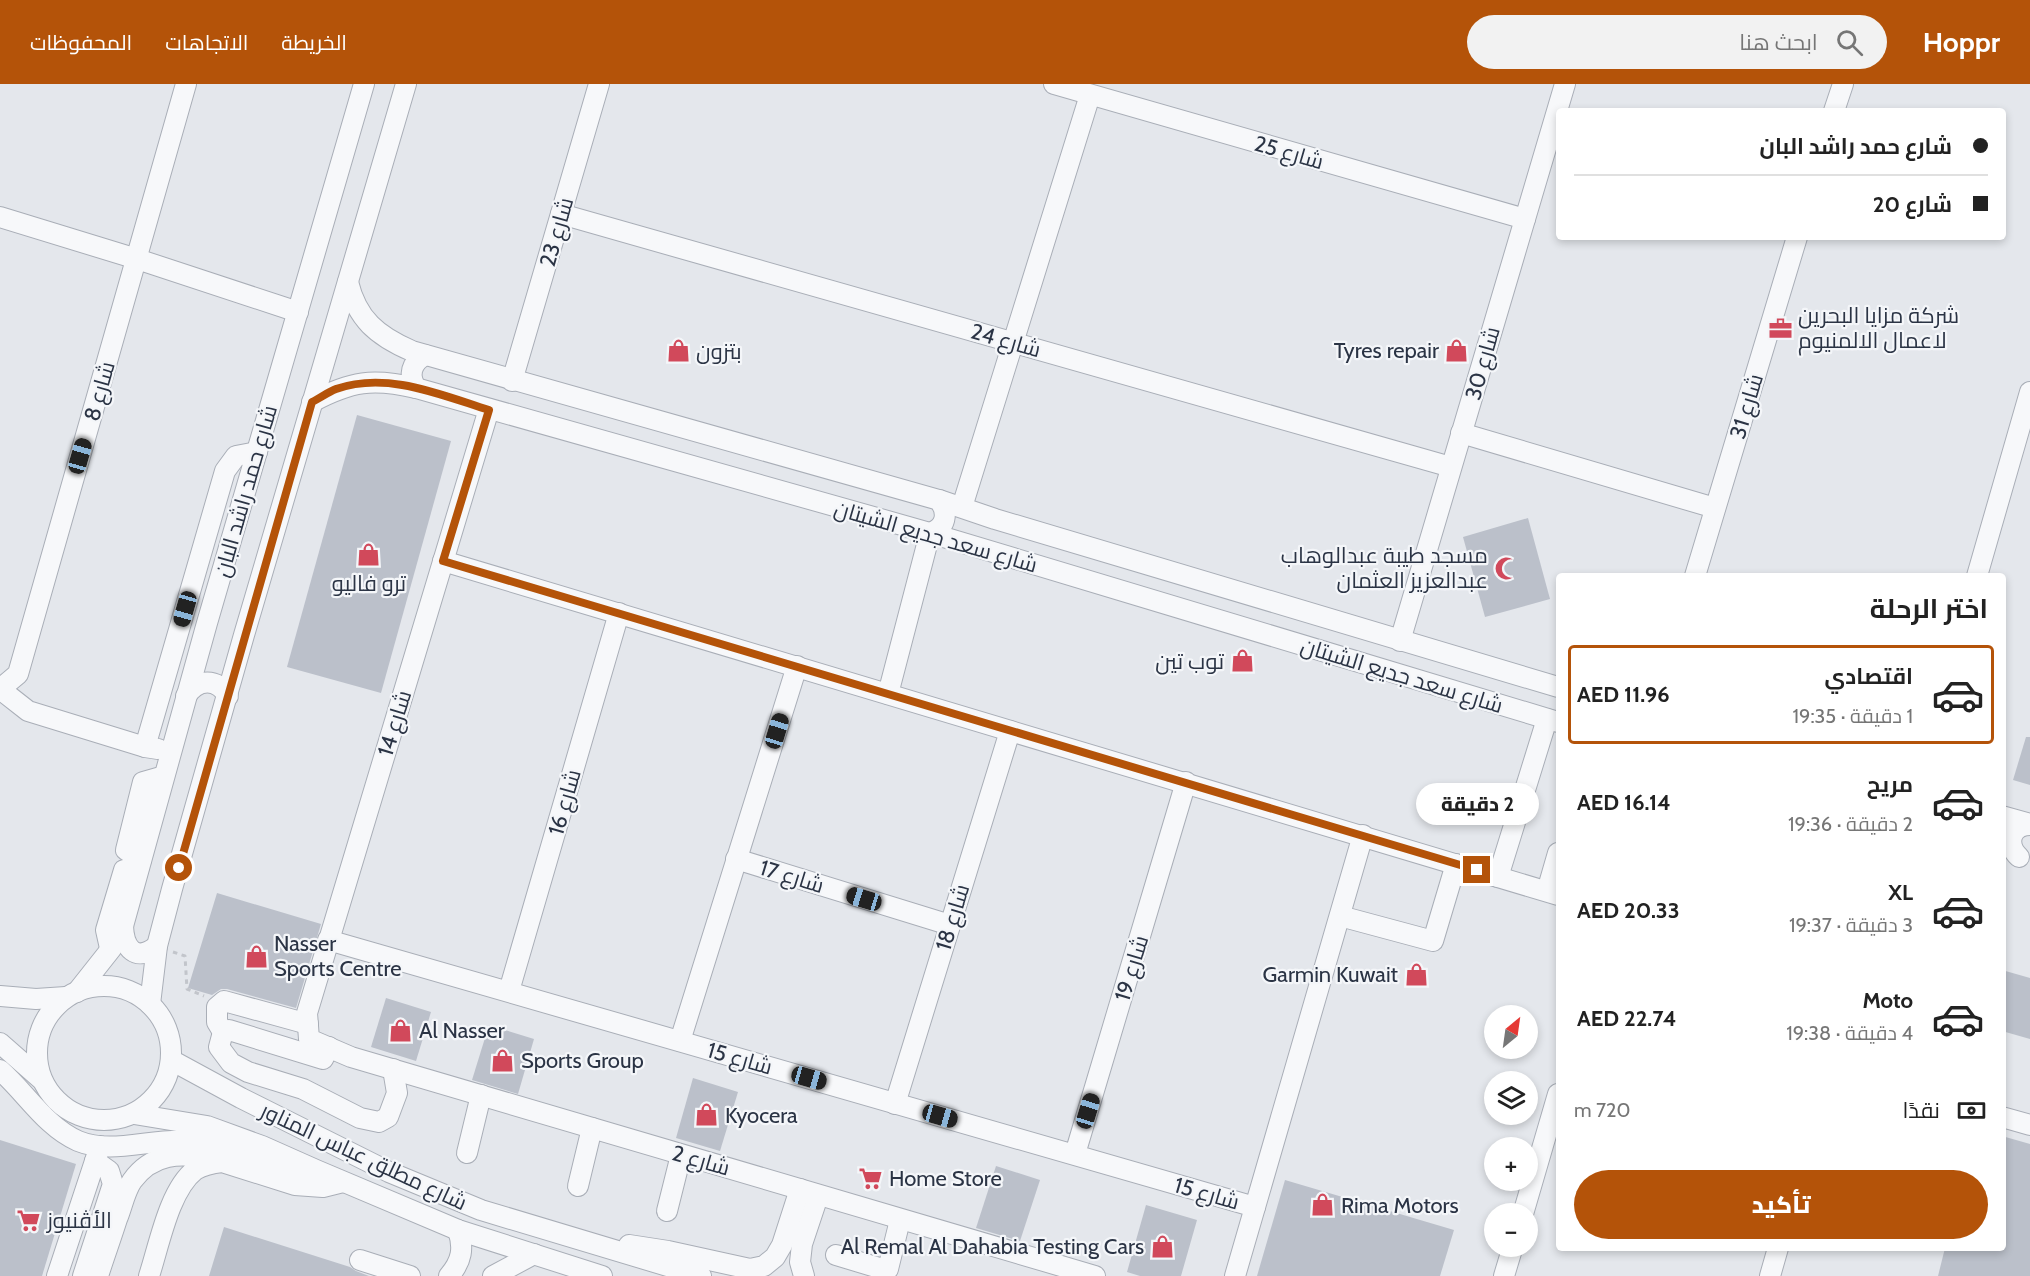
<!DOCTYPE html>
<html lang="ar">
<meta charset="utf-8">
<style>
body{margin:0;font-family:Cabin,Cairo,sans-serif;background:#f2f2f2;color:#222;direction:rtl;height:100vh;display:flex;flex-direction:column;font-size:22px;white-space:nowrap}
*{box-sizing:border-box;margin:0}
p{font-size:20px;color:#767676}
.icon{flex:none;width:33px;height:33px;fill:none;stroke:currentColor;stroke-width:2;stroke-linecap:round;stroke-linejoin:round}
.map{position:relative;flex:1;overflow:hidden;direction:ltr}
.drawer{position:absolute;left:1556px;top:489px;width:450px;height:678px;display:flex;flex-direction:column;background:#fff;border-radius:6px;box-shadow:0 3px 9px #0003;direction:rtl}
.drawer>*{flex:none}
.top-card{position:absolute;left:1556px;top:24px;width:450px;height:132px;border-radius:6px;box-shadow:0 3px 9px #0003;direction:rtl;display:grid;align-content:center;height:132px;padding:0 18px;background:#fff}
.needle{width:39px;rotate:29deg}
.tools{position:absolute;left:1484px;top:921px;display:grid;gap:12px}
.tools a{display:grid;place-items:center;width:54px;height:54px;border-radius:50%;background:#fff;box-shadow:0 3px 9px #0003;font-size:30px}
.end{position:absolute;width:27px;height:27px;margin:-14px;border:8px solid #b45309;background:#fff;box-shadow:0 0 0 3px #fff}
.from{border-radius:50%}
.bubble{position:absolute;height:42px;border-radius:21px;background:#fff;box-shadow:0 3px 9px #0003;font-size:20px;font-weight:800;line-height:42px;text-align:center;direction:rtl}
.car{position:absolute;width:18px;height:36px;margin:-18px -9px;border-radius:8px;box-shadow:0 0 4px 2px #0007;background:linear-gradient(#222 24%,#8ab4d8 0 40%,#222 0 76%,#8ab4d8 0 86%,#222 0)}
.top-card b{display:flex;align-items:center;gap:21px;height:57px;font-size:22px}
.top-card b+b{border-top:2px solid #e0e0e0}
.top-card i{width:15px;height:15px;background:#222}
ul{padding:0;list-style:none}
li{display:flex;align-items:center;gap:18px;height:99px;margin:0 12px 9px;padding:0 6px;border:3px solid transparent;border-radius:6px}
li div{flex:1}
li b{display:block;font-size:22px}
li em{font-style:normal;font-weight:800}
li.active{border-color:#b45309}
li>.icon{width:54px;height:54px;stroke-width:1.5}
h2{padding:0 18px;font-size:27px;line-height:72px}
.pay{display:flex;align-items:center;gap:15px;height:66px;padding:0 18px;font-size:22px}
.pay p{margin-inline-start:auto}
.button{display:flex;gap:12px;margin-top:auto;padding:12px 18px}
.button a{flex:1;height:69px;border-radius:36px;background:#b45309;color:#fff;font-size:24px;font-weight:800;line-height:69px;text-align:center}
header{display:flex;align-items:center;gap:36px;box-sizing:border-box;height:84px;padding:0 30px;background:#b45309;color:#fff}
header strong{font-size:28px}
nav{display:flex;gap:33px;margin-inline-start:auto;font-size:21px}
.search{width:420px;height:54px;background:#f2f2f2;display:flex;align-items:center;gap:15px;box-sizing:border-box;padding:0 21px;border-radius:33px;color:#767676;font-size:22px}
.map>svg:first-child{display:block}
.building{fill:#bbc0ca}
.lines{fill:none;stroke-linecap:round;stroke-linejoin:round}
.minor-casing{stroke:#a9aeb7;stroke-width:22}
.path{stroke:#c2c5cb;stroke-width:3;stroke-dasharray:4.5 4.5;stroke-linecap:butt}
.minor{stroke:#f7f8fa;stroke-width:20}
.route{stroke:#b45309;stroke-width:8}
.labels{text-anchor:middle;stroke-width:4.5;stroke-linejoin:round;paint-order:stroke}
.street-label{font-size:22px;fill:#2b3445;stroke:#f4f6f9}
.poi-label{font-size:22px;fill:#2b3445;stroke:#f4f6f9;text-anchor:start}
</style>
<header>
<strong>Hoppr</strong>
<div class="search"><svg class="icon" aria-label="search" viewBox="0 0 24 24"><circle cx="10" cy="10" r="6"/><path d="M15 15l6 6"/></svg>ابحث هنا</div>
<nav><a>الخريطة</a><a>الاتجاهات</a><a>المحفوظات</a></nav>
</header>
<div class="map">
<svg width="2030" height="1192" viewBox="0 0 2030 1192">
<rect width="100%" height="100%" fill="#e4e7ec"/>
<g class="building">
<polygon points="357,331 451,357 381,609 287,583"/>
<polygon points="1528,434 1550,515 1485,533 1463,453"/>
<polygon points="2026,653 2030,653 2030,701 2013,696"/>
<polygon points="217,809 321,840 296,924 227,905 221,905 212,911 188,904"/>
<polygon points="2002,886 2030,894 2030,955 2002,947"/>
<polygon points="386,914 431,928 416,977 371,963"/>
<polygon points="489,941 534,955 518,1010 472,996"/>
<polygon points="693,994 738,1008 720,1067 676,1054"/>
<polygon points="2002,1052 2030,1060 2030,1192 1938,1192 1945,1164 2002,1164"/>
<polygon points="0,1056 76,1080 42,1192 0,1192"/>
<polygon points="996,1082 1040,1096 1020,1157 976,1144"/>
<polygon points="1285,1096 1454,1146 1440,1192 1257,1192"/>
<polygon points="1146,1121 1197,1136 1181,1192 1140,1192 1127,1188"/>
<polygon points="224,1143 350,1183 356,1187 369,1192 209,1192"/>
</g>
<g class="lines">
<defs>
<g id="minor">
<polyline points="1054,0 1525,135"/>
<polyline points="1834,27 1843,0"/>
<polyline points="561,130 1451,383"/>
<polyline points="0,133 137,175 298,228"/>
<path d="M348 198C357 235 377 252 412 267L939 416 995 435 1558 603"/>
<polyline points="512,297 599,0"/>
<path d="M416 304C408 291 411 279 425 271"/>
<path d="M312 318C351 297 373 294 416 304L930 449 1558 638"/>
<polyline points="489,325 307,929 309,955 351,973 1095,1192"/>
<polyline points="1461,349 1715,424"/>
<polyline points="962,423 1090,11"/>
<polyline points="443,477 1558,811"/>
<polyline points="1695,492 1797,153"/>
<polyline points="1977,492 2030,308"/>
<polyline points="1400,557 1565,0"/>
<polyline points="0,605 18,590 186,0"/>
<polyline points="0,605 28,627 145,663 158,665"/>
<path d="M888 610 930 449C946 444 949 429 939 416"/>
<path d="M186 612C198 594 217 594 228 612"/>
<polyline points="145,663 225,387 236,372 257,368"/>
<polyline points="2002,732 2030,740"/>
<path d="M2019 773C2005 760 2011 741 2030 741"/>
<polyline points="736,775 950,841"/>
<polyline points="141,776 126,766 143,698 164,692"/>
<polyline points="1498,793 1547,635"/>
<polyline points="1547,807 1558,769"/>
<polyline points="1340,832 1433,857 1456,780"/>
<path d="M123 842C124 864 135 879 157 862"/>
<polyline points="328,856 1255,1123"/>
<polyline points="110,864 106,846 124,786 139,783"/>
<circle cx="104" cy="969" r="67"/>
<polyline points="509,907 619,529"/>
<polyline points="77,908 111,865 123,842 207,539 364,0"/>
<polyline points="0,912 36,915 66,913"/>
<polyline points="150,920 157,862 172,805 244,551 406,0"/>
<polyline points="223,948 217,938 217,923 224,917 308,940"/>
<polyline points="680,957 797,582"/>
<polyline points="0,959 41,995"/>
<polyline points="329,963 323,975 229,946 223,948 219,963 231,979 248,988 303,1005 360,1034 379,1038 388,1033 397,1009 393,985"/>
<polyline points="171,976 241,1014 389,1088 481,1126 701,1192"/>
<path d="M0 986C26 1009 46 1043 78 1057 112 1071 151 1054 187 1057 226 1061 259 1082 298 1085"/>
<polyline points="895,1020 1010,647"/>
<polyline points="134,1030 207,1042 262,1062 316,1086 458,1146 602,1192"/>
<polyline points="2002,1033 2030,1041"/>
<polyline points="467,1069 481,1011"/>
<polyline points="1075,1070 1186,698"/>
<polyline points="578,1102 592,1044"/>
<polyline points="667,1127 681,1071"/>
<polyline points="1523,1130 1558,1010"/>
<polyline points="629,1161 668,1167 750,1185 764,1182 775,1173 782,1161 800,1105"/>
<polyline points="836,1171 886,1186 888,1185 900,1136"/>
<polyline points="360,1176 410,1192"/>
<polyline points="57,1192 100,1062"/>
<polyline points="83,1192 113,1100 109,1087 95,1077"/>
<path d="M98 1192C104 1173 111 1154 117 1135 122 1123 125 1107 132 1097 152 1069 181 1068 211 1075"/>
<path d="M149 1192C159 1162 169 1106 195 1086 203 1081 213 1079 222 1078L295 1101 323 1103 343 1098"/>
<path d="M449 1192C462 1177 464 1164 458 1146"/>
<polyline points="493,1192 534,1170"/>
<polyline points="804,1192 800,1178 802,1160 818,1112"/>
<polyline points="1235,1192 1363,751"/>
<polyline points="1504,1192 1513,1162"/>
<polyline points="1770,1192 1778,1164"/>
</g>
</defs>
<use href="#minor" class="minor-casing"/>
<polyline class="path" points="173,868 185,872 187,905 204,912"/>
<use href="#minor" class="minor"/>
</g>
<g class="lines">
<path class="route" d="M179 784 312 318C320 314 328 308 336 305 387 287 441 311 489 326L443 477 1477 786"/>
</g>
<defs>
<symbol id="office-bare" viewBox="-9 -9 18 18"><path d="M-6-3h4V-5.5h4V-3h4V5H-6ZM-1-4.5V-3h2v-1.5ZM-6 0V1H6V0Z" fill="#d1495b" stroke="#f4f6f9" stroke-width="2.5" paint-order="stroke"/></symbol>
<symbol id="shop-bare" viewBox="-9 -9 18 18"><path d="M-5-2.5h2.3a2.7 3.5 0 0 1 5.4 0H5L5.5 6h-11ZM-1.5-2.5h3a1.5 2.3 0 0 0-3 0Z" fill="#d1495b" stroke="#f4f6f9" stroke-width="2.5" paint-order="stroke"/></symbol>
<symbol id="mosque-bare" viewBox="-9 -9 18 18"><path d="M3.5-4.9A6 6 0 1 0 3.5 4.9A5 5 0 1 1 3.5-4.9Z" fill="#d1495b" stroke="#f4f6f9" stroke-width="2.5" paint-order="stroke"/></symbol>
<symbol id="supermarket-bare" viewBox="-9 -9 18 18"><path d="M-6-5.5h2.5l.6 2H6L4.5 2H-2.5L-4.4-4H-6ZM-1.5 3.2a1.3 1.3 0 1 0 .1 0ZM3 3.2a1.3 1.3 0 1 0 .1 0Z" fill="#d1495b" stroke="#f4f6f9" stroke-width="2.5" paint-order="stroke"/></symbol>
</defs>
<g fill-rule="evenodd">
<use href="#office-bare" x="1764" y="228" width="33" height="33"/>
<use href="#shop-bare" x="1440" y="250" width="33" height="33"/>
<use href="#shop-bare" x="662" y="250" width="33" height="33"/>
<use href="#shop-bare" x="352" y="454" width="33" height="33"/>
<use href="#mosque-bare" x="1490" y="468" width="33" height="33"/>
<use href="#shop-bare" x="1226" y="560" width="33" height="33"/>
<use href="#shop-bare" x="240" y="856" width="33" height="33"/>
<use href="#shop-bare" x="1400" y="874" width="33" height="33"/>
<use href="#shop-bare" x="384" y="930" width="33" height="33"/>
<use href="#shop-bare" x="486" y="960" width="33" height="33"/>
<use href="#shop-bare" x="690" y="1014" width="33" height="33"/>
<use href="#supermarket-bare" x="854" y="1078" width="33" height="33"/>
<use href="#shop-bare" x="1306" y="1104" width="33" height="33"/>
<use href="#supermarket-bare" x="12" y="1120" width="33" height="33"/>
<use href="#shop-bare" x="1146" y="1146" width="33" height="33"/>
</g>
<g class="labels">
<g class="street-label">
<text transform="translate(1289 68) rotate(16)" y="8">شارع 25</text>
<text transform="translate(556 148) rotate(-74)" y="8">شارع 23</text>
<text transform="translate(1006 256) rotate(16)" y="8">شارع 24</text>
<text transform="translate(1482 279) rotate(-74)" y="8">شارع 30</text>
<text transform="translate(99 307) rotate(-74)" y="8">شارع 8</text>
<text transform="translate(1746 322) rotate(-73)" y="8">شارع 31</text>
<text transform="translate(245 407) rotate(-74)" y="8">شارع حمد راشد البان</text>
<text transform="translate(936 452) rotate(16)" y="8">شارع سعد جديع الشيتان</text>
<text transform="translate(1402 591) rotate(17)" y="8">شارع سعد جديع الشيتان</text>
<text transform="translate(394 639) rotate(-73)" y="8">شارع 14</text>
<text transform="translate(564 718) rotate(-74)" y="8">شارع 16</text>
<text transform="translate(792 792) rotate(17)" y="8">شارع 17</text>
<text transform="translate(952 833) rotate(-73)" y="8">شارع 18</text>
<text transform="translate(1131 884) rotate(-73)" y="8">شارع 19</text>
<text transform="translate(740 974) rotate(16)" y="8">شارع 15</text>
<text transform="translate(364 1072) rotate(25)" y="8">شارع مطلق عباس المناور</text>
<text transform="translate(701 1076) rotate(16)" y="8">شارع 2</text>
<text transform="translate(1207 1109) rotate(16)" y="8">شارع 15</text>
</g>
<g class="poi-label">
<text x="1798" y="239">شركة مزايا البحرين<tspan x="1798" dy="25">لاعمال الالمنيوم</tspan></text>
<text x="1439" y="274" text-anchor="end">Tyres repair</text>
<text x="696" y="275">بتزون</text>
<text x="1488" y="479" text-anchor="end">مسجد طيبة عبدالوهاب<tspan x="1488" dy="25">عبدالعزيز العثمان</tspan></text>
<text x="369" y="507" text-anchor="middle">ترو فاليو</text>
<text x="1224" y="585" text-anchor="end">توب تين</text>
<text x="274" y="867">Nasser<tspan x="274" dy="25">Sports Centre</tspan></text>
<text x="1398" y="898" text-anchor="end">Garmin Kuwait</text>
<text x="419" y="954">Al Nasser</text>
<text x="521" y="984">Sports Group</text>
<text x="725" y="1039">Kyocera</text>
<text x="889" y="1102">Home Store</text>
<text x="1341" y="1129">Rima Motors</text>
<text x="47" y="1144">الأڤنيوز</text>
<text x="1144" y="1170" text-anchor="end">Al Remal Al Dahabia Testing Cars</text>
</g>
</g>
</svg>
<div class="tools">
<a><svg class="needle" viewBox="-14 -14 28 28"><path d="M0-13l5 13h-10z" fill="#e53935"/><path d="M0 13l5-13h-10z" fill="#767676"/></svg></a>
<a><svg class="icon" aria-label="layers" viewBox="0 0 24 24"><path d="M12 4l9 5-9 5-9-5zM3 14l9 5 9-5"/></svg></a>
<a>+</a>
<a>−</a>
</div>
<i class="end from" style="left:179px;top:784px"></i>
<i class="end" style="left:1477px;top:786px"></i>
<div class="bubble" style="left:1416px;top:699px;width:123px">2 دقيقة</div>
<i class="car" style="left:80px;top:372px;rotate:16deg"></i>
<i class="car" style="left:185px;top:525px;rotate:196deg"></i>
<i class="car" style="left:777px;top:647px;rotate:17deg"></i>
<i class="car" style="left:864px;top:815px;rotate:287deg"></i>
<i class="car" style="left:809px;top:994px;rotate:106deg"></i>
<i class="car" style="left:1088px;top:1027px;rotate:17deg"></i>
<i class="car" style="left:940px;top:1032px;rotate:106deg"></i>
<div class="top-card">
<b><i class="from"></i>شارع حمد راشد البان</b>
<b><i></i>شارع 20</b>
</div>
<section class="drawer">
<h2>اختر الرحلة</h2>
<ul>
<li class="active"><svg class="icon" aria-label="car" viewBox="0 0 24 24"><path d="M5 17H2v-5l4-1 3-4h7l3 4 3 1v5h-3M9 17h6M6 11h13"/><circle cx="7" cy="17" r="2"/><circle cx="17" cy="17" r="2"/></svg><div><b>اقتصادي</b><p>1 دقيقة · 19:35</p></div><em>AED 11.96</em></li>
<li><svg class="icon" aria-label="car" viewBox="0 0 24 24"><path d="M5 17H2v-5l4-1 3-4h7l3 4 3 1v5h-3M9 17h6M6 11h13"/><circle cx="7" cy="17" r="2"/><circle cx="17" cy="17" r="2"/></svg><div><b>مريح</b><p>2 دقيقة · 19:36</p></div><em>AED 16.14</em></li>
<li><svg class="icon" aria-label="car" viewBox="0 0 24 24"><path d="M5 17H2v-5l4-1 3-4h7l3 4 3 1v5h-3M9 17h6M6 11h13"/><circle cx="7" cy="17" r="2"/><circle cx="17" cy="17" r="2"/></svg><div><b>XL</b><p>3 دقيقة · 19:37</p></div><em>AED 20.33</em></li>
<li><svg class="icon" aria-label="car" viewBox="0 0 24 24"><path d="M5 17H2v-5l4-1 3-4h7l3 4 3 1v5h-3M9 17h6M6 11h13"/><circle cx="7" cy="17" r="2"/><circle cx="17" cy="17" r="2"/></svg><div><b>Moto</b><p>4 دقيقة · 19:38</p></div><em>AED 22.74</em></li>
</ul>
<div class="pay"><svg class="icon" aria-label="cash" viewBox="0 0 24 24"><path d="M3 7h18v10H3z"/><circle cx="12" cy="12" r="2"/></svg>نقدًا<p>720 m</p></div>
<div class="button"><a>تأكيد</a></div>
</section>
</div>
